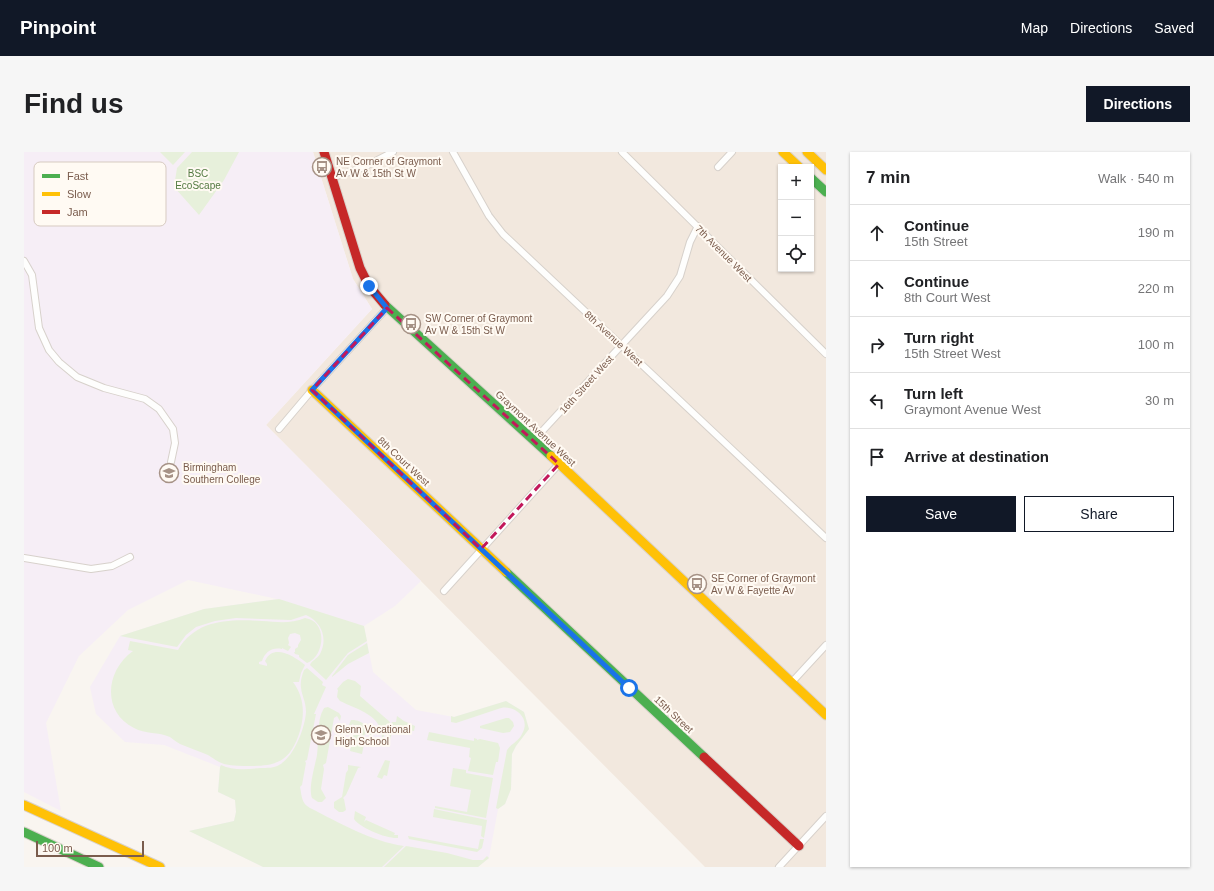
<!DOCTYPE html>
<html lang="en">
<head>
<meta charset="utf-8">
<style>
	body { margin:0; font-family:Helvetica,sans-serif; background:#f6f6f6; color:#202124 }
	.controls { position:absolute; right:12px; top:12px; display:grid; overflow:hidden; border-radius:0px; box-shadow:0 1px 3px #0004 }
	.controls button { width:36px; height:36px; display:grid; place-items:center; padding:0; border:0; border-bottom:1px solid #e0e0e0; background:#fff; color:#202124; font:20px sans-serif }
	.scale { position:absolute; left:12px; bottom:10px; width:108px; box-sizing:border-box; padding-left:4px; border:2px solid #7a5c4d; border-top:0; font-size:11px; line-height:14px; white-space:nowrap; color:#7a5c4d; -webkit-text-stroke:3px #fffaf3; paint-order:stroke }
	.stop { position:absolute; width:12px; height:12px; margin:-9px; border:3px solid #1a73e8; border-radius:50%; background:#fff }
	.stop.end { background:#1a73e8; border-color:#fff; box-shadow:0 1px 4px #0008 }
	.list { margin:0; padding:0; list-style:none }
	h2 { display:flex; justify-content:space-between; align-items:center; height:52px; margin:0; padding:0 16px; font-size:17px }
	h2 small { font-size:13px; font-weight:400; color:#757577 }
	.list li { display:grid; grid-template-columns:26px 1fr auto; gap:12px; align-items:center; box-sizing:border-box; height:56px; padding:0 16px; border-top:1px solid #e0e0e0 }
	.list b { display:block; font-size:15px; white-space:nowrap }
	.list p { margin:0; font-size:13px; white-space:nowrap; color:#757577 }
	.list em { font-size:13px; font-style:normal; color:#757577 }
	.actions { display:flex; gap:8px; padding:12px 16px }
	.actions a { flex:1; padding:9px 0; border:1px solid #111827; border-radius:0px; text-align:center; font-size:14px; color:#111827 }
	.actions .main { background:#111827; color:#fff }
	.icon { flex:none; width:22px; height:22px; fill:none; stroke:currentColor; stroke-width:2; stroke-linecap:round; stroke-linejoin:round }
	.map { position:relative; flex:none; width:802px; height:715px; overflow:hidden; border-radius:0px }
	header { display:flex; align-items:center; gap:24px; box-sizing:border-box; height:56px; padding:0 20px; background:#111827; color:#fff }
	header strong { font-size:19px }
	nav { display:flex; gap:22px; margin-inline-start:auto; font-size:14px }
	.intro { display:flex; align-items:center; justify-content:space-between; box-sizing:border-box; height:96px; padding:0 24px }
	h1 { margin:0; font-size:28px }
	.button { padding:10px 18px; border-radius:0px; background:#111827; color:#fff; font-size:14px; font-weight:700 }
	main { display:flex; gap:24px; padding:0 24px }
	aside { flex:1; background:#fff; border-radius:0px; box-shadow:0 1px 3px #0004 }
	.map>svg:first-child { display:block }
	.residential { fill:#f2e8de; fill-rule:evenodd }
	.education { fill:#f6eef6 }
	.green { fill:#e7f0db }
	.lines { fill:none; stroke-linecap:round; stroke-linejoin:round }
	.street-casing { stroke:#d7d1cb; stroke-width:8 }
	.fast-casing { stroke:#d9d2cb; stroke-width:11 }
	.slow-casing { stroke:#d9d2cb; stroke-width:11 }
	.jam-casing { stroke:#d9d2cb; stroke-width:11 }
	.street { stroke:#fefefd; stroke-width:6 }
	.fast { stroke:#4caf50; stroke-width:9 }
	.slow { stroke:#ffc107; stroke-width:9 }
	.jam { stroke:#c62828; stroke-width:9 }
	.route { stroke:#1a73e8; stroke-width:5 }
	.marked { fill:none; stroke:#c2185b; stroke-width:3; stroke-dasharray:8 5; stroke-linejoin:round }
	.labels { text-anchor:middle; stroke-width:4; stroke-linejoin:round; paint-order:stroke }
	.poi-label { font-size:10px; fill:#7a5c4d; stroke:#fffaf3; text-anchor:start }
	.park-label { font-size:10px; fill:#537a41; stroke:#fffaf3 }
	.street-label { font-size:10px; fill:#7a5c4d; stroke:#fffaf3 }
	.key { fill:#fffaf3; stroke:#d7cbc1; stroke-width:1 }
	.key-label { font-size:11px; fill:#7a5c4d }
</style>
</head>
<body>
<header>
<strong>Pinpoint</strong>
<nav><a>Map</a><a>Directions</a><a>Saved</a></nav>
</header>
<div class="intro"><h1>Find us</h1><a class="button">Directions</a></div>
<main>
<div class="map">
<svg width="802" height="715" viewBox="0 0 802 715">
	<rect width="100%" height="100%" fill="#f9f5f0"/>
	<path class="residential" d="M289,0h513v715h-121l-439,-442 106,-116 -19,-30zM757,15h30v102h-30z"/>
	<path class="education" d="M0,0h289l40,127 19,30 -106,116 155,156 -26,25 -31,20 9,46 43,38 38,7 52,-16 18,11 5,17 -13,17 -4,8 -1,35 -6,15 -7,5 -9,49 -11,9h-215l-74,-36 45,-10 2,-9 -1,-12 -17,-8 2,-25 -56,-22 -39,-3 -29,-28 -6,-27 30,-51 84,-27 73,-10 -89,-19 -60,30 -49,46 -33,67 15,88 -37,-19z"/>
	<path class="green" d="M136,0h25l-12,13z
		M168,0h47l-15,28 -25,35 -25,-28 3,-19z
		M255,447l85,27 3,15 -19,12 -22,27 -16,-15c1,-4 7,-6 10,-11 8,-15 2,-32 -14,-39l-15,5 -55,-2 -21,3 -19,6 -10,8 -9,12 -57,-11 84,-27z
		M281,466c23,3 20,38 2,45l-8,-6v-2l-4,-1 -1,-2h1v-3l3,-2v-2l3,-5 -1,-5 -5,-2 -5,1 -2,4 1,5 -1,2 3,2 -3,4 -6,-3v1c-10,-2 -17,3 -20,12l-3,1v2l8,2v-2l-2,-3c8,-18 29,-5 40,4l-4,8 -2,9h-6c11,15 12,31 7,49 -9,28 -20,35 -49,35 -9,0 -18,0 -27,-2 -6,-2 -11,-6 -16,-9 -9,-4 -19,-7 -28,-11 -4,-2 -7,-5 -10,-7 -11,-5 -25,-3 -36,-9 -32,-16 -29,-57 -1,-77l-5,-1 2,-9 48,9c18,-31 52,-31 84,-29 15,1 29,3 43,-3z
		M343,491l2,10 -21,11 -16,13v-1l16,-21z
		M283,516l16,14 -1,3 4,2 -12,27h2l-9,46 -2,1 1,2 -4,22 -2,2c2,9 1,16 10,21 30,15 60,33 94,38l-22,21h-119l-74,-36 45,-10 2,-9 -1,-12 -17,-8 2,-25 1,-2c12,6 27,4 40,3 6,0 13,0 18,-3 15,-8 26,-37 27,-53 0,-10 -4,-16 -5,-24 -1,-6 1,-13 3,-18z
		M324,527l7,2 6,5 -1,10 30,26 -8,18c1,-25 -24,-30 -42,-39l-3,-4 1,-7 -1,-1 6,-7z
		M482,549l18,11 5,17 -13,17 -4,8 -1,35 -6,15 -7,5 -2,-1 11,-58c4,-6 12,-9 15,-16 9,-15 -6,-29 -21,-26l-45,15 -5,-1v-6l3,1z
		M304,555l11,6 2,3 -1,5 -3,-5 -3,2 -8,45 -3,2 1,4 -3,20 5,9 -4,4h-4l-6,-4c-4,-10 3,-32 5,-43 2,-15 -1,-34 7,-47z
		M373,564l7,5 11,5 -1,5 -21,-3 -3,12h-1l-1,-3 -2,-1 6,-14h4z
		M482,566h3l4,4 1,4 -4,6 -7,1 -23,-5v-2z
		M327,568c10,-1 21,8 21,18l-4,-5 -4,2 1,4 -3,15 -12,-3 5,-24 -2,-3 -5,3z
		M405,580l45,9v-3l3,1v1l3,-1 18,4 2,5 -2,14h-2l-3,13 -25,-4 3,-13 -2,-1 1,-9 -43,-8z
		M361,608l5,1 -3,15 -3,-1 -2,4 -5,-2z
		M324,613l13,2 -3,1 -12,27 -3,3 1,1 2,11 -3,2h-4l-5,-4v-6l8,-5 4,-24 2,-3z
		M429,616l13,2v3l27,5 -7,40 -51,-10v-2l32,6 4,-22 -21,-4z
		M410,657l53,11 -3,18 -3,-2 1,-10 -49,-9z
		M331,659l11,6 -2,5 2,-2 29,13 -1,2h4v3c-11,1 -38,-10 -44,-19z
		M384,684l70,13 2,-10h4l-2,9 -5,4 -68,-13z
		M382,694l41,7 26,7h10l4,-4 2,2 -11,9h-94z"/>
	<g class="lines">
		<g class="street-casing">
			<path id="street" d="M429,0l36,64 14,18 323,304
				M598,0l204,202
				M694,15l14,-15
				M307,26l31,-10 31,-16
				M0,109l8,14 7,53 10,22 10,12 18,15 27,11 41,11 14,10 14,20 2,14 -4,19
				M255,277l33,-39 75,-82
				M510,288l133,-144 13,-20 10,-34 8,-16
				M0,406l67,11 21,-3 18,-9
				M420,439l115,-127
				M768,530l34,-37
				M755,715l47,-51"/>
		</g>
		<g class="fast-casing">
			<path id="fast" d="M787,26l15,14
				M361,153l166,151
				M482,420l198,185
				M0,680l75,35"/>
		</g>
		<g class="slow-casing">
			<path id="slow" d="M759,0l16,15
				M783,0l19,18
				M288,238l194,182
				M527,304l275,259
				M0,653l136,62"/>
		</g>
		<g class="jam-casing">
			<path id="jam" d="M300,0l36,116 9,18 16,19
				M680,605l95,89"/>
		</g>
		<use href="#street" class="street"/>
		<use href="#fast" class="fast"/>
		<use href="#slow" class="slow"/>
		<use href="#jam" class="jam"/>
	</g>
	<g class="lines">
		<path class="route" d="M345,134l18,22 -75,82 317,298"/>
	</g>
	<path class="marked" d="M363,156l172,156 -78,85 -169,-159z"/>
	<defs>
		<g id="bus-ring" transform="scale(1)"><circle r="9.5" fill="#fffaf3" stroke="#a69286" stroke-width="1.5"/><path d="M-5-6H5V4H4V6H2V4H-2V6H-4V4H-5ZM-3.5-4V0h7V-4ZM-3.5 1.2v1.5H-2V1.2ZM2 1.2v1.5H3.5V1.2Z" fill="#a69286"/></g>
		<g id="university-ring" transform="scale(1)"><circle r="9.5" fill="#fffaf3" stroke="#a69286" stroke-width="1.5"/><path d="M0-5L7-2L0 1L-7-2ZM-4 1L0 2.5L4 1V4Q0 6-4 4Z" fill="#a69286"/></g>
		<g id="school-ring" transform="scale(1)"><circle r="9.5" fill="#fffaf3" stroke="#a69286" stroke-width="1.5"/><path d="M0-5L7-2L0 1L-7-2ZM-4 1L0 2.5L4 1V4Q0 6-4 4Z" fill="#a69286"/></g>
	</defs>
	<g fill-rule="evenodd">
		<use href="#bus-ring" x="298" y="15"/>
		<use href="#bus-ring" x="387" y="172"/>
		<use href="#university-ring" x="145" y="321"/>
		<use href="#bus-ring" x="673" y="432"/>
		<use href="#school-ring" x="297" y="583"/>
	</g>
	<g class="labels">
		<g class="poi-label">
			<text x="312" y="13">NE Corner of Graymont<tspan x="312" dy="12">Av W &amp; 15th St W</tspan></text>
			<text x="401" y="170">SW Corner of Graymont<tspan x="401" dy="12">Av W &amp; 15th St W</tspan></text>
			<text x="159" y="319">Birmingham<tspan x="159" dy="12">Southern College</tspan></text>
			<text x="687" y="430">SE Corner of Graymont<tspan x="687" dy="12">Av W &amp; Fayette Av</tspan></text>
			<text x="311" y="581">Glenn Vocational<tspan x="311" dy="12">High School</tspan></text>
		</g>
		<g class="park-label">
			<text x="174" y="25">BSC<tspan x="174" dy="12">EcoScape</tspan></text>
		</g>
		<g class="street-label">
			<text transform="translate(700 101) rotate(45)" y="4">7th Avenue West</text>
			<text transform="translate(590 186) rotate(43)" y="4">8th Avenue West</text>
			<text transform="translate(562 232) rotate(-48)" y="4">16th Street West</text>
			<text transform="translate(512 276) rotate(43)" y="4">Graymont Avenue West</text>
			<text transform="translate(380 309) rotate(43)" y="4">8th Court West</text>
			<text transform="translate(650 562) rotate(43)" y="4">15th Street</text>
		</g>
	</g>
	<rect x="10" y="10" width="132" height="64" rx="6" class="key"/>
	<rect x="18" y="22" width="18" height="4" fill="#4caf50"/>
	<rect x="18" y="40" width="18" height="4" fill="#ffc107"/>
	<rect x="18" y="58" width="18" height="4" fill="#c62828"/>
	<g class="key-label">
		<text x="43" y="28">Fast</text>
		<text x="43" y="46">Slow</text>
		<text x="43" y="64">Jam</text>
	</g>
</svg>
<div class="controls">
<button>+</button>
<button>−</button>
<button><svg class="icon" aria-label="locate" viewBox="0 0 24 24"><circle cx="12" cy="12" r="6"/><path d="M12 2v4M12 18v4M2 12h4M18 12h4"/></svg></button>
</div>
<div class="scale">100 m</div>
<div class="stop" style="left:605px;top:536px"></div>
<div class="stop end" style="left:345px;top:134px"></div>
</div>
<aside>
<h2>7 min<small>Walk · 540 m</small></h2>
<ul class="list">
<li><svg class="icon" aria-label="ahead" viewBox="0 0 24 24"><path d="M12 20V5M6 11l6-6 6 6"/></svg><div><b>Continue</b><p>15th Street</p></div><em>190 m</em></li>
<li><svg class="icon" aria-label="ahead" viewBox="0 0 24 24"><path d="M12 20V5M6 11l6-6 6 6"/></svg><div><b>Continue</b><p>8th Court West</p></div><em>220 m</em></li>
<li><svg class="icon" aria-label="right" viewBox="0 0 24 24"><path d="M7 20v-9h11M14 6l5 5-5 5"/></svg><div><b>Turn right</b><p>15th Street West</p></div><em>100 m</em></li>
<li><svg class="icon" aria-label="left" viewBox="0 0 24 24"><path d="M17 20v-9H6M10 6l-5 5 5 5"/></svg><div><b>Turn left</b><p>Graymont Avenue West</p></div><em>30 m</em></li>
<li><svg class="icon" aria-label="arrive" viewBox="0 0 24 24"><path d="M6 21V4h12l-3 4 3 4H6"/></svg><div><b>Arrive at destination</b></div></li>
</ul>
<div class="actions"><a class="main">Save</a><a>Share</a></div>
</aside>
</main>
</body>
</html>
